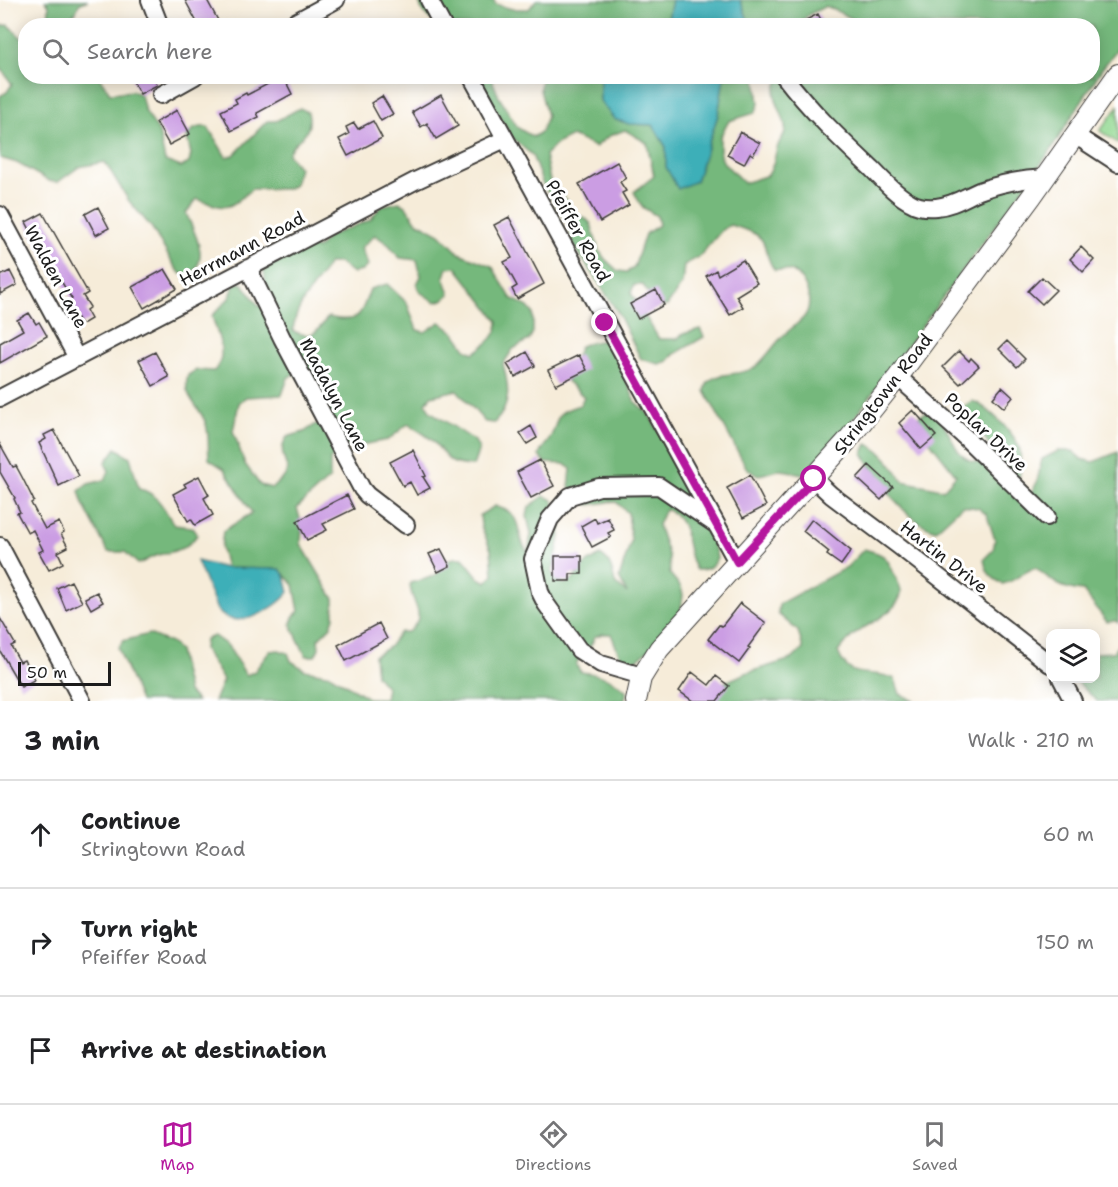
<!DOCTYPE html>
<html lang="en">
<head>
<meta charset="utf-8">
<style>
	body { margin:0; font-family:"Shantell Sans",sans-serif; background:#f6f6f6; color:#202124 }
	.controls { position:absolute; right:18px; bottom:18px; display:grid; overflow:hidden; border-radius:12px; box-shadow:0 3px 15px #0003 }
	.controls button { width:54px; height:54px; display:grid; place-items:center; padding:0; border:0; border-bottom:2px solid #e0e0e0; background:#fff; color:#202124; font:30px sans-serif }
	.scale { position:absolute; left:18px; bottom:15px; width:93px; box-sizing:border-box; padding-left:6px; border:3px solid #1c1c1c; border-top:0; font-size:16px; line-height:21px; white-space:nowrap; color:#1c1c1c; -webkit-text-stroke:4px #fff; paint-order:stroke }
	.stop { position:absolute; width:18px; height:18px; margin:-14px; border:4px solid #b5179e; border-radius:50%; background:#fff }
	.stop.end { background:#b5179e; border-color:#fff; box-shadow:0 2px 6px #0008 }
	.list { margin:0; padding:0; list-style:none }
	h2 { display:flex; justify-content:space-between; align-items:center; height:78px; margin:0; padding:0 24px; font-size:26px }
	h2 small { font-size:20px; font-weight:400; color:#757577 }
	.list li { display:grid; grid-template-columns:39px 1fr auto; gap:18px; align-items:center; box-sizing:border-box; height:108px; padding:0 24px; border-top:2px solid #e0e0e0 }
	.list b { display:block; font-size:22px; white-space:nowrap }
	.list p { margin:0; font-size:20px; white-space:nowrap; color:#757577 }
	.list em { font-size:20px; font-style:normal; color:#757577 }
	.icon { flex:none; width:33px; height:33px; fill:none; stroke:currentColor; stroke-width:2; stroke-linecap:round; stroke-linejoin:round }
	.map { position:relative; flex:none; width:1118px; height:701px; overflow:hidden }
	.search { position:absolute; background:#fff; box-shadow:0 3px 15px #0003; left:18px; right:18px; top:18px; height:66px; display:flex; align-items:center; gap:15px; box-sizing:border-box; padding:0 21px; border-radius:24px; color:#757577; font-size:22px }
	.sheet { height:402px; background:#fff }
	nav { display:flex; justify-content:space-around; align-items:center; box-sizing:border-box; height:84px; border-top:2px solid #e0e0e0; background:#fff; font-size:16px; color:#757577 }
	nav a { display:grid; justify-items:center; gap:3px }
	nav .on { color:#b5179e }
	.map>svg:first-child { display:block }
	.green { fill:#92d891; stroke:#577a56; stroke-width:1.5 }
	.forest { fill:#75b87b; stroke:#486a4c; stroke-width:1.5; fill-rule:evenodd }
	.water { fill:#3eafb8; stroke:#2d666a; stroke-width:1.5 }
	.building { fill:#cb9de3 }
	.lines { fill:none; stroke-linecap:round; stroke-linejoin:round }
	.minor-casing { stroke:#3d3b38; stroke-width:20 }
	.major-casing { stroke:#3d3b38; stroke-width:22 }
	.minor { stroke:#fff; stroke-width:16 }
	.major { stroke:#fff; stroke-width:20 }
	.route { stroke:#b5179e; stroke-width:8 }
	.labels { text-anchor:middle; stroke-width:6; stroke-linejoin:round; paint-order:stroke }
	.street-label { font-size:18px; fill:#1c1c1c; stroke:#fff }
</style>
</head>
<body>
<div class="map">
<svg width="1118" height="701" viewBox="0 0 1118 701">
	<rect width="100%" height="100%" fill="#fff"/>
	<filter id="ink" filterUnits="userSpaceOnUse"><feTurbulence type="fractalNoise" baseFrequency=".0167" numOctaves="2"/><feDisplacementMap in="SourceGraphic" scale="12" xChannelSelector="R" yChannelSelector="G"/><feConvolveMatrix kernelMatrix="1 2 1 2 8 2 1 2 1" color-interpolation-filters="sRGB"/></filter>
	<filter id="wash" filterUnits="userSpaceOnUse"><feTurbulence type="fractalNoise" baseFrequency=".008" numOctaves="4" result="noise"/><feDisplacementMap in="SourceGraphic" scale="24" xChannelSelector="R" yChannelSelector="G"/><feGaussianBlur stdDeviation="1.35" result="paint"/><feColorMatrix in="noise" values="0 0 0 0 0 0 0 0 0 0 0 0 0 0 0 0 0 1.4 0 .05"/><feComposite in="paint" operator="in"/></filter>
	<g filter="url(#wash)">
		<rect width="100%" height="100%" fill="#f6ecd9"/>
		<path class="green" d="M1118,106v37l-18,-12z"/>
		<path class="forest" d="M45,0h43l-9,4 -3,8 -13,11 1,2 -19,1 3,-3 1,-18z
			M418,0h76l1,4 17,5h17l7,-9h136l-4,20 -10,6h-129l-13,-4 -10,4 -69,-1 -14,-13z
			M740,0h378v48l-17,22 -50,80 -220,300 -27,24c-8,-1 -18,-4 -25,-4 -17,2 -18,11 -33,-3l-41,-76c3,-23 33,-12 50,-24 9,-7 17,-19 25,-28 7,-8 17,-14 24,-22 10,-13 3,-37 -11,-45 -4,-2 -13,-2 -18,-2 -9,-9 -7,-22 -14,-31 -6,-8 -22,-11 -31,-14l-8,5 -23,27 -15,8 -2,19 -15,22 -10,1 -14,-22h-9l-3,8 28,46h18l6,-5 17,-5 4,8 -31,18 -5,6 -9,3 -18,-5 -24,-48 -43,-65 -8,-25 -23,-36 -11,-30 -20,-17 -35,-61h14l8,20 19,31 15,9 8,-5 6,-16 -7,-26 1,-13h59v24l29,23 24,1 13,22v20l30,14 22,-66 6,-38h32l3,27 -4,9 -26,8 -9,16v18l4,8 20,20 24,-8c7,-10 6,-21 11,-32 3,-7 8,-9 6,-17 -3,-20 -19,-30 -3,-49l310,-1v-50l-236,-1 -5,-7 -25,-12 -16,8 -14,11h-46zM625,130l22,13 7,33 -20,16 8,15 15,9 2,9 -14,9 -11,34 -7,4 -9,-1 -13,-12 -6,-8 -8,-27 -7,-7 -9,-1 -8,-15 -17,-20 -5,-26 11,-11 16,-8 23,11 14,-11z
			M8,25l17,16 1,35 73,1 11,16 23,-2 8,4 4,16 14,21 6,29 16,6 8,-4 2,-9 -4,-17c6,-9 10,-11 21,-10l18,30 8,-2 33,-34h9l24,-13 8,4c6,26 -13,24 -20,42l11,14 -5,17 -7,4h-35c-26,22 -23,21 -55,10l-11,14c8,19 25,46 4,62l-9,-1 -6,-7 -23,-39 -23,-27 -24,-39 -26,5 -21,15 -9,-1 -32,-18 -17,-5v-62l7,-4 5,-8 -12,-17v-41z
			M399,202l7,4 10,15 24,13 19,19 33,13 19,32 17,9 5,6v19l-4,8 -16,9 -10,15c6,22 9,42 -9,59l-9,-1 -28,-32 -26,6 -5,7 4,8 45,30 4,8 -6,17c-29,-2 -23,-7 -41,-26 -7,-6 -16,-11 -24,-16l-20,16 -44,8 -14,11v19l-33,30 5,18 -1,18 33,55v18l-3,9 -13,13 1,9 -4,8h-9l-15,-31 2,-8 6,-6 -5,-26 -14,-15 -54,-2 -5,-20 2,-17 29,-18 -28,-44 -15,-10c-1,-11 0,-25 -3,-35 -6,-19 -25,-27 -18,-49l8,-5 18,1c15,-15 3,-37 -2,-55l18,-19 5,-15 8,2 16,22 8,-3 -3,-34 46,-24 7,4 12,-13 41,-16 11,-14zM375,235l14,10 11,13 17,2 4,16 -4,8 3,8 15,10 8,-2 7,-6 -6,-17 3,-9 9,-1 42,54c0,16 -12,23 -24,32l-8,-4 -11,-16 -15,-11 -15,10 -8,-2 -10,-27 -20,-19 -17,5c-10,28 -11,35 -42,28 -11,15 -15,23 -35,14 2,-27 23,-45 36,-68h10l14,10 9,-2 6,-6 -7,-17zM295,373l30,45 -21,14 -17,5c-8,12 -4,20 1,33l-4,7 -12,11 -12,-3 -15,-21 -12,-33 6,-28 7,-6 36,-2 6,-17z
			M605,340l18,29 12,33 13,11 48,80 5,25 14,31 2,9c-5,10 -10,12 -21,12 -13,-20 -4,-51 -31,-61l-7,16 11,32 1,17 11,13 2,8 -3,21 -15,20 -27,23 -8,2 -9,-2 -10,-25h-9l-8,3c-2,13 -14,16 -18,28l5,7c15,1 37,8 46,20l-3,9h-410l9,-21 -19,-31 1,-10 9,-3 14,10 18,29 8,-3 16,-21 9,-1 9,3 3,8 14,9 26,5 37,23h17l2,-10 -11,-13 -2,-19 15,-9 11,-15h8c22,-18 2,-27 2,-49 8,-2 18,-4 25,-8 13,-8 8,-19 28,-17l16,20 8,4 6,-7 -2,-25 -10,-24 -1,-11 15,-9c4,2 10,3 14,6 13,9 8,30 19,40l3,-18 -4,-18 2,-9 15,-11 8,3c16,31 6,44 0,74l5,8 8,3 8,-4 11,-15 16,-10c12,7 12,16 15,28l12,10 -8,-15 12,-37 -3,-28 -13,-12 -26,4 -20,-18 2,-18 -7,-5 -18,-1 -7,-7c3,-10 6,-9 10,-16 13,-23 1,-26 31,-35l4,-8 -18,-17 14,-34 8,-3z
			M972,401c14,4 46,35 48,50 2,14 -2,30 -2,43l11,3 8,-15 5,-23 16,-8h15l8,8 12,3 25,-10v171l-2,-2 -9,1 -24,-31c-23,-2 -30,-9 -47,-23 -14,3 -19,13 -33,16 -12,-6 -17,-11 -19,-25l9,-9 2,-10 -8,-25 -9,-7 -16,-2 -26,24c-32,-9 -58,-50 -73,-77l4,-9c17,7 26,22 36,37 14,4 26,4 40,9l13,-15 -35,-45 -2,-14 10,-5c3,2 8,5 11,8 15,19 15,45 44,43l7,-15 -28,-40z
			M116,448l14,9 9,32c18,3 26,21 35,36l18,2 5,8c-11,16 -24,16 -42,21 -6,2 -11,6 -17,8l-13,-12h-17l-25,-48 -4,-13 9,-7 17,-4 4,-9 -4,-8z
			M864,549c20,5 23,7 30,25 2,5 7,12 7,18 0,16 -28,30 -39,37 -10,6 -17,14 -24,23 12,32 33,15 57,27l5,15 15,7h-202l-2,-5 3,-9 32,-14 46,-14 11,-10 -5,-18 -20,-17 1,-10 68,-37z
			M149,634l24,10 6,7 9,41 9,9h-57l-22,-53 5,-7z
			M1118,645v56h-21l-23,-22 22,-1v-25l17,-1z"/>
		<path class="water" d="M672,0h68l10,25h-92l10,-5z
			M600,77h124l-6,38 -22,66 -18,8 -12,-22v-20l-13,-22 -24,-1 -15,-5 -14,-18z
			M197,561l29,7 54,1 5,7 4,16c-14,18 -54,41 -72,18z"/>
		<g id="blocks">
			<path class="building" d="M185,0h22l14,26h-22z
				M818,14l6,12h-30z
				M130,76h23l4,9 -17,9z
				M283,76l9,18 -35,19 2,4 -28,14 -10,-20 16,-8 -2,-4 11,-6 1,2z
				M441,95l17,31 -22,13 -9,-16 -6,4 -9,-15z
				M382,96l11,18 -12,7 -10,-18z
				M177,110l13,24 -21,11 -13,-23z
				M373,121l9,17 -34,18 -9,-17 10,-5 -3,-7 8,-4 4,6z
				M740,132l20,11 -7,12 -3,-2 -6,11 -17,-9z
				M617,162l9,16 -6,4 6,9 -4,2 7,12 -29,17 -21,-38z
				M98,207l11,21 -13,7 -11,-21z
				M43,213l45,80 -5,3 7,11 -4,3 5,9 -10,6 -6,-10 -3,2 -8,-13 8,-5 -11,-18 -3,1 -32,-60z
				M509,217l35,67 -27,15 -5,-10 5,-3 -13,-24 8,-4 -18,-33z
				M1081,247l13,13 -11,12 -13,-13z
				M743,260l14,23 -21,13 7,11 -13,8 -24,-39 10,-6 2,5z
				M165,269l12,20 -33,19 -12,-21z
				M10,271l7,14 -17,9v-18z
				M1042,277l14,13 -14,14 -14,-13z
				M656,290l8,15 -26,14 -8,-15z
				M29,313l7,11 3,-2 8,14 -47,27v-20l23,-13 -6,-10z
				M1007,341l18,18 -8,8 -18,-18z
				M959,351l10,10 2,-3 8,8 -19,18 -17,-17z
				M155,352l14,25 -16,9 -14,-26z
				M527,352l8,14 -20,11 -8,-13z
				M579,355l8,15 -31,15 -8,-15z
				M1002,387l11,10 -9,11 -11,-10z
				M913,410l23,26 -15,13 -22,-26z
				M531,426l6,12 -10,6 -7,-11z
				M54,430l25,46 -20,10 -20,-43 7,-4 -2,-4z
				M0,444l13,23 3,-1 6,11 12,24 -3,2 14,26 14,-7 5,10 -3,2 7,13 -10,5 5,11 -14,7 -10,-18 4,-2 -10,-20 -5,3 -11,-20 3,-1 -6,-13 1,-1 -15,-26z
				M413,450l13,26 -3,1 7,11 -13,7 -7,-13 -7,4 -13,-24z
				M540,460l14,26 -23,12 -14,-26z
				M869,465l24,22 -12,13 -24,-22z
				M750,475l16,31 -23,12 -16,-30z
				M199,476l10,19 -5,3 9,17 -18,10 -4,-6 -3,2 -15,-27 13,-7 -2,-3z
				M347,495l7,14 -31,15 4,6 -20,10 -10,-19z
				M595,518l2,5 11,-5 6,12 -6,3 3,4 -19,10 -11,-21z
				M812,519l39,32 -10,14 -14,-10 2,-3 -26,-21z
				M441,549l9,17 -12,6 -9,-18z
				M555,556h27v18h-12v7h-15z
				M71,581l11,21 -16,8 -9,-22z
				M97,592l6,10 -12,7 -6,-11z
				M740,603l26,20 -18,24 2,1 -11,15 -31,-24 11,-14 3,1z
				M0,618l15,26 -4,2 9,16 4,-2 10,20 -13,7 -21,-36z
				M379,623l8,16 -41,22 -8,-16z
				M692,672l17,13 7,-9 13,10 -12,15h-24l-14,-10z"/>
		</g>
	</g>
	<g filter="url(#ink)">
		<use href="#blocks" fill-opacity="0" stroke="#3d3b38" stroke-width="1.5"/>
		<g class="lines">
			<g class="minor-casing">
				<path id="minor" d="M150,0l10,26
					M429,0l14,26
					M288,26l48,-26
					M471,76l266,486
					M784,76c26,34 57,64 88,93 11,11 24,26 38,33 8,5 17,6 26,5 16,-1 29,-10 43,-16 22,-8 43,-12 66,-13
					M161,95l34,-19
					M1075,135l43,28
					M0,215l77,143
					M248,268l34,70 80,151 5,6 39,30
					M898,377l68,61 81,79
					M0,398l415,-217 90,-42
					M814,479l17,16 68,51 151,118
					M0,546l82,155
					M641,678l-6,-4 -34,-10 -22,-14 -33,-46 -6,-12 -7,-33 17,-40 20,-23 29,-9 60,-1 56,38
					M1061,678l12,23"/>
			</g>
			<g class="major-casing">
				<path id="major" d="M636,701l5,-23 18,-29 188,-208 51,-64 134,-181 86,-122"/>
			</g>
			<use href="#minor" class="minor"/>
			<use href="#major" class="major"/>
		</g>
	</g>
	<g class="lines" filter="url(#ink)">
		<path class="route" d="M605,323l132,239 77,-83"/>
	</g>
	<g class="labels">
		<g class="street-label">
			<text transform="translate(578 231) rotate(61)" y="6">Pfeiffer Road</text>
			<text transform="translate(242 249) rotate(-28)" y="6">Herrmann Road</text>
			<text transform="translate(56 277) rotate(62)" y="6">Walden Lane</text>
			<text transform="translate(883 394) rotate(-52)" y="6">Stringtown Road</text>
			<text transform="translate(334 395) rotate(62)" y="6">Madalyn Lane</text>
			<text transform="translate(986 432) rotate(43)" y="6">Poplar Drive</text>
			<text transform="translate(944 557) rotate(38)" y="6">Hartin Drive</text>
		</g>
	</g>
</svg>
<div class="controls">
<button><svg class="icon" aria-label="layers" viewBox="0 0 24 24"><path d="M12 4l9 5-9 5-9-5zM3 14l9 5 9-5"/></svg></button>
</div>
<div class="scale">50 m</div>
<div class="stop" style="left:814px;top:479px"></div>
<div class="stop end" style="left:605px;top:323px"></div>
<div class="search"><svg class="icon" aria-label="search" viewBox="0 0 24 24"><circle cx="10" cy="10" r="6"/><path d="M15 15l6 6"/></svg>Search here</div>
</div>
<section class="sheet">
<h2>3 min<small>Walk · 210 m</small></h2>
<ul class="list">
<li><svg class="icon" aria-label="ahead" viewBox="0 0 24 24"><path d="M12 20V5M6 11l6-6 6 6"/></svg><div><b>Continue</b><p>Stringtown Road</p></div><em>60 m</em></li>
<li><svg class="icon" aria-label="right" viewBox="0 0 24 24"><path d="M7 20v-9h11M14 6l5 5-5 5"/></svg><div><b>Turn right</b><p>Pfeiffer Road</p></div><em>150 m</em></li>
<li><svg class="icon" aria-label="arrive" viewBox="0 0 24 24"><path d="M6 21V4h12l-3 4 3 4H6"/></svg><div><b>Arrive at destination</b></div></li>
</ul>
</section>
<nav>
<a class="on"><svg class="icon" aria-label="map" viewBox="0 0 24 24"><path d="M3 6l6-2 6 2 6-2v14l-6 2-6-2-6 2zM9 4v14M15 6v14"/></svg>Map</a>
<a><svg class="icon" aria-label="directions" viewBox="0 0 24 24"><path d="M12 3l9 9-9 9-9-9zM9 14v-3h6M13 9l2 2-2 2"/></svg>Directions</a>
<a><svg class="icon" aria-label="saved" viewBox="0 0 24 24"><path d="M7 4h10v16l-5-4-5 4z"/></svg>Saved</a>
</nav>
</body>
</html>
